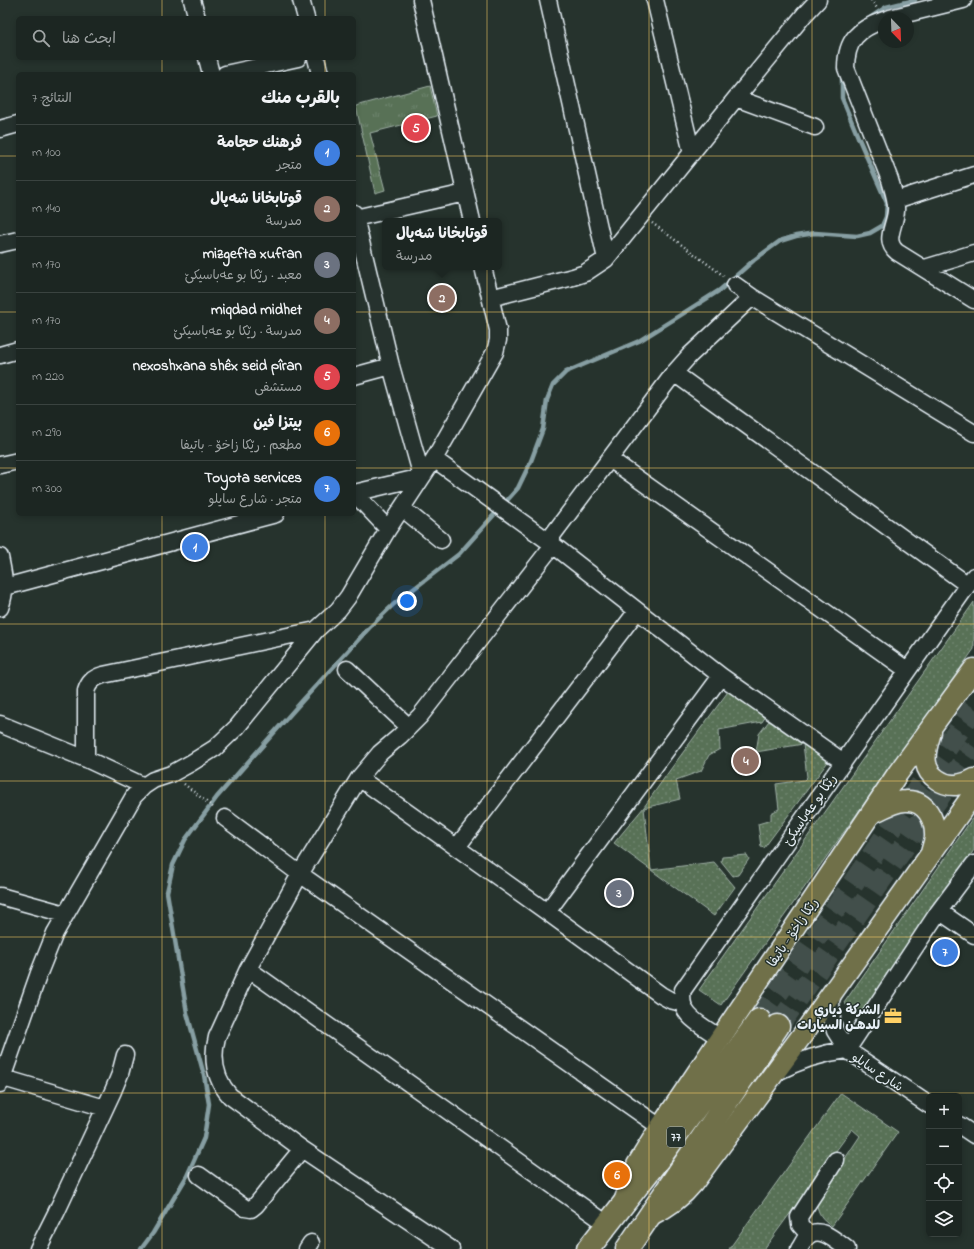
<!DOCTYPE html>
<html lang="ar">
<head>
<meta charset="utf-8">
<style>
	body { margin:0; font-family:"Indie Flower","Playpen Sans Arabic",sans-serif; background:#252e2a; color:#f1f3f6; direction:rtl }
	.controls { position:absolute; right:12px; bottom:12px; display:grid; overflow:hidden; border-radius:6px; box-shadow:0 2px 6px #0003 }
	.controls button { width:36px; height:36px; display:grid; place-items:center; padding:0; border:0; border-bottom:1px solid #3a4340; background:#1c2622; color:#f1f3f6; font:20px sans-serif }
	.compass { position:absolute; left:878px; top:12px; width:36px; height:36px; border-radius:50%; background:#1c2622; box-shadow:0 2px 6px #0003; rotate:157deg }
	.you { position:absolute; left:407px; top:601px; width:14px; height:14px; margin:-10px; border:3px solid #fff; border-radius:50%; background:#1a73e8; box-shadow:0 0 0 6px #1a73e833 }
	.badge { display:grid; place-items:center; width:26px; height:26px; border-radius:50%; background:#ffd166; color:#fff; font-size:13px; font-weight:700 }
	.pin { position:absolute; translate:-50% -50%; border:2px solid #fff; box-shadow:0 1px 4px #0006 }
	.popup { position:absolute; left:382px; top:218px; width:120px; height:52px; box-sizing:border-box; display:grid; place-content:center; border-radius:6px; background:#1c2622; filter:drop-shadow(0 1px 3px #0005); font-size:13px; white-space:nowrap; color:#a0a5a5 }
	.popup b { font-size:15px; color:#f1f3f6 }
	.popup::after { content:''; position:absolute; left:50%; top:100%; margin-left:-8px; border:8px solid transparent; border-top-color:#1c2622 }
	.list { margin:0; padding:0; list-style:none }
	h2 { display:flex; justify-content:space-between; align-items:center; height:52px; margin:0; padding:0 16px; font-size:17px }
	h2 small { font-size:13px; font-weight:400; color:#a0a5a5 }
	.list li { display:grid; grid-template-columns:26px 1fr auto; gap:12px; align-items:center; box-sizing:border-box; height:56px; padding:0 16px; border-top:1px solid #3a4340 }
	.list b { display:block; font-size:15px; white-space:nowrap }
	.list p { margin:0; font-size:13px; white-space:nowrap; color:#a0a5a5 }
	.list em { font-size:13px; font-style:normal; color:#a0a5a5 }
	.icon { flex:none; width:22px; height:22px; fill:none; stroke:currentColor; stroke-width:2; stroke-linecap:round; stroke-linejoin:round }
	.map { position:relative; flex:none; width:974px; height:1249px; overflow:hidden; direction:ltr }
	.search { position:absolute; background:#1c2622; box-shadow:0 2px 6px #0003; left:16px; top:16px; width:340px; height:44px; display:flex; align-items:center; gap:10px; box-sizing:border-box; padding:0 14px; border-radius:6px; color:#a0a5a5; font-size:15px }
	.panel { position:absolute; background:#1c2622; box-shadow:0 2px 6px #0003; left:16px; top:72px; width:340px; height:444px; border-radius:6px; direction:rtl }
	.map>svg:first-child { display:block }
	.grass { fill:url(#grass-tufts); stroke:#a0b1a7 }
	.garden { fill:url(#garden-dots); stroke:#a0b1a7 }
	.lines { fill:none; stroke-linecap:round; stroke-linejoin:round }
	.stream { stroke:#879fa3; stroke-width:4.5 }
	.highway-tunnel { stroke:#43504b; stroke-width:22; stroke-dasharray:22 11; stroke-linecap:butt }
	.minor-casing { stroke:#e8f1f8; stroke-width:19 }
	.major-casing { stroke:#e8f1f8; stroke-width:23 }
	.highway-casing { stroke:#e8f1f8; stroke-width:25 }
	.path { stroke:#e8f1f8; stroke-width:2.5; stroke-dasharray:1 3; stroke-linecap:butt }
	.minor { stroke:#26332d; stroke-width:16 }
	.major { stroke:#70704a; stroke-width:20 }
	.highway { stroke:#70704a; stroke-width:22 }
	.grid { fill:none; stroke:#ffd166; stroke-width:1; stroke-opacity:0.55 }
	.labels { text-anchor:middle; stroke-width:3; stroke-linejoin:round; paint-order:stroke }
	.shield { fill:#26332d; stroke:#aeb8bb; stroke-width:1 }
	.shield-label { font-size:12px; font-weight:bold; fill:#e8f1f8 }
	.street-label { font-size:13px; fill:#e8f1f8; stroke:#26332d }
	.poi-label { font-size:13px; font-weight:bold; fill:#e8f1f8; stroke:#26332d; text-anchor:end }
</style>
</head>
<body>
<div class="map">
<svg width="974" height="1249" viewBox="0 0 974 1249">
	<defs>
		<pattern id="grass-tufts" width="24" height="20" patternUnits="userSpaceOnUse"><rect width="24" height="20" fill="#587156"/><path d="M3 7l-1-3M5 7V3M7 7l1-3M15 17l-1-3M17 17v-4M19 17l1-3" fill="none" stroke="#70866f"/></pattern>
		<pattern id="garden-dots" width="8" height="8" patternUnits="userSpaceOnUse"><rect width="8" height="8" fill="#587156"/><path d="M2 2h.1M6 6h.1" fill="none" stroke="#70866f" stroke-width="1.8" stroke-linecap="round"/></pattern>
	</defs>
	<rect width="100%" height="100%" fill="#26332d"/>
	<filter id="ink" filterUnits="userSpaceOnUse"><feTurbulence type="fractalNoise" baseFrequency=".025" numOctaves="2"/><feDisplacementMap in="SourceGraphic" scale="8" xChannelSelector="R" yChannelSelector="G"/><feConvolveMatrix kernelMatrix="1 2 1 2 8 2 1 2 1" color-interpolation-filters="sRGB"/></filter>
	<g filter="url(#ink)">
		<path class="grass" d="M430,86l7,30 -67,17 15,57 -10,3 -19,-87z"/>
		<path class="garden" d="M974,602v47l-253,356 -22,-15z
			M730,689l36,27 -4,6 -43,8 1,19 -11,6 -8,16 -25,9 4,19 -36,9 7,62 63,-8 21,25 -21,29 -100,-73 30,-36 26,-37z
			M772,717l58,42 -66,89 -3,-1 -3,-23 13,-4v-7l8,-4 -3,-25 28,-4 3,-3 -4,-33 -47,8 3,-18z
			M974,816v34l-113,165 -17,-12z
			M747,855l2,4 -11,16 -5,1 -12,-15 1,-4z
			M841,1093l57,39 -66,94c-11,-8 -13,-11 -16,-24l44,-66 -8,-7 -88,120h-35z"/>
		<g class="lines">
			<path class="stream" d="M868,19l18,-12 29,-7
				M141,1249l12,-16 34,-57 17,-38 5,-34 -5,-29 -17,-62 -20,-121 6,-27 12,-25 32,-43 86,-97 66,-72 25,-24 65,-50 59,-66 13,-27 12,-32 4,-29 6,-15 13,-13 73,-31 40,-25 41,-26 34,-30 26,-19 16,-5 19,-3 42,3 13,-3 12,-7 4,-9 1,-14 -29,-66 -16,-39v-26"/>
			<path class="highway-tunnel" d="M759,1020l215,-312
				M778,1026l196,-279"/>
			<g class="minor-casing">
				<path id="minor" d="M192,0l5,18
					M301,0l5,18
					M421,0l51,221
					M548,0l58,259
					M655,0l37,153
					M890,18l73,-18
					M884,20c-26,9 -38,20 -38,48l44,112c3,11 7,20 6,31 -1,15 -13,30 1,41l77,48
					M207,58l4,16
					M316,58l4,16
					M225,74l73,-16
					M736,98l79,29
					M0,129l18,-5
					M896,200l78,-25
					M354,213l37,153 31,111
					M355,218l110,-25
					M0,244l18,-4
					M925,268l49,-15
					M735,285l17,12 222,136
					M490,298l83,-21 12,-4 21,-14 130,-161 68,-83 14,-15
					M0,355l18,-5
					M674,373l294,212
					M354,376l37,-10
					M434,459l114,82 173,135 121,85
					M610,459l297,211
					M0,465l18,-4
					M354,493l68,-16
					M354,493l34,36
					M402,508l39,32
					M548,541l126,-168 16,-18 62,-58
					M0,557c4,20 7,32 0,51
					M5,587l271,-73
					M347,669l62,58
					M0,724l86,35 58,27
					M86,759v-68c3,-9 7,-13 17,-16l213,-45 22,-20 10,-13 40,-68 46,-70 61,-107 3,-12v-10l-15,-63
					M359,778l188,134 114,83 9,5 12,3
					M225,818l75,56 360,253
					M457,847l180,-236
					M0,896l65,18
					M939,911l35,24
					M547,912l174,-236
					M248,969l359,255
					M834,991l-3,10 1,20 3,10 12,19 82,55
					M720,1038c-18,-13 -43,-22 -37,-48l291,-414
					M847,1050l92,-139 35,-47
					M775,1073c23,-12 46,-20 72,-23
					M0,1077l105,31
					M0,1084l39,-111 16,-40 79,-137 10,-10 9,-6 18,-6 20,-11 24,-15 22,-21 79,-97
					M959,1125l15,10
					M199,1175l46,33 6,1 5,-4 46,-56
					M809,1235l-9,-10 -1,-8 37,-57
					M38,1249l18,-36 57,-122 7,-17 5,-19
					M307,1249l4,-6
					M451,1249l-149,-100 -72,-53c-15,-17 -19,-36 -13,-59l31,-68 52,-95 59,-96 21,-25 20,-17 20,-20 133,-171
					M799,1249c3,-4 5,-10 9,-13 12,-11 29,6 39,13"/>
			</g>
			<g class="major-casing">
				<path id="major" d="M931,732c-3,10 -7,21 -5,31 2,13 17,23 30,22 6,-1 13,-3 18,-6
					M871,814c10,-5 23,-13 35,-13 20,-1 30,19 29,37 -1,5 -3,10 -4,15
					M625,1199l12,-34 19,-31 242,-361 76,-104
					M651,1215c17,-8 30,-17 42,-32l110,-149 171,-241"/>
			</g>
			<g class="highway-casing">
				<path id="highway" d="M588,1249l73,-93 98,-136
					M627,1249l151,-223"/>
			</g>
			<path class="path" d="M871,0l6,8
				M652,223l72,53
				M184,784l30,24"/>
			<use href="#minor" class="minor"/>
			<use href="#major" class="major"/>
			<use href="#highway" class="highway"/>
		</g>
	</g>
	<path class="grid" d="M162,0v18M325,0v18M487,0v1249M649,0v1249M812,0v1249M162,58v16M325,58v16M0,156h18M354,156h620M0,312h18M354,312h620M0,468h18M354,468h620M162,514v735M325,514v735M0,624h974M0,781h974M0,937h974M0,1093h974"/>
	<defs>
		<g id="office-bare" transform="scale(1.38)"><path d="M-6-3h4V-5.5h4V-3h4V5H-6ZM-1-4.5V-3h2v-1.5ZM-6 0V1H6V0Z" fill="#ffd166" stroke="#26332d" stroke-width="2.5" paint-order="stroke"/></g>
	</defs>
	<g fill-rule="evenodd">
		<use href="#office-bare" x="893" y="1016"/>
	</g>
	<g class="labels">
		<rect class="shield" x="667" y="1127" width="18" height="20" rx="3"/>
		<g class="shield-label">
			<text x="676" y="1141">77</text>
		</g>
		<g class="street-label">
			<text transform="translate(809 809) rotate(-55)" y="5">رێكا بو عه‌باسيكێ</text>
			<text transform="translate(792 932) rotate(-56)" y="5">رێکا زاخۆ - باتیفا</text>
			<text transform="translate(878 1071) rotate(34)" y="5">شارع سايلو</text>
		</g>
		<g class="poi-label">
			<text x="880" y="1014">الشركة دياري<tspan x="880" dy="15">للدهـن السيارات</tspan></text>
		</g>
	</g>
</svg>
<div class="controls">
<button>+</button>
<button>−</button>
<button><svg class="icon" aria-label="locate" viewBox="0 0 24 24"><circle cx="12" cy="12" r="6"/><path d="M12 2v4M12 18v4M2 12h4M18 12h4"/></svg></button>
<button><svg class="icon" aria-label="layers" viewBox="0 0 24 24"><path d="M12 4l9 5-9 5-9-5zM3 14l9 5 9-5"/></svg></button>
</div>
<svg class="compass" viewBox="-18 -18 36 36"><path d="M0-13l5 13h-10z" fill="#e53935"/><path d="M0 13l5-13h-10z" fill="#a0a5a5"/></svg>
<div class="you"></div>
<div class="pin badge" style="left:195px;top:547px;background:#3f7fe0">1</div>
<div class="pin badge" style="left:442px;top:298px;background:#8d6e63">2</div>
<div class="popup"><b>قوتابخانا شەپال</b>مدرسة</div>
<div class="pin badge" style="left:619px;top:893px;background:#6b7280">3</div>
<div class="pin badge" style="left:746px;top:761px;background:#8d6e63">4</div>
<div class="pin badge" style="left:416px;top:128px;background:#e0444e">5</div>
<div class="pin badge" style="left:617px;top:1175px;background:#e8710a">6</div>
<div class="pin badge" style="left:945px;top:952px;background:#3f7fe0">7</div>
<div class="search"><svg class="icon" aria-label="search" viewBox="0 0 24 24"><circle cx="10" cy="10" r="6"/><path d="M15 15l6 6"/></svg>ابحث هنا</div>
<section class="panel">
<h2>بالقرب منك<small>النتائج: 7</small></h2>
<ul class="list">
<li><span class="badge" style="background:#3f7fe0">1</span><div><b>فرهنك حجامة</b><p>متجر</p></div><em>100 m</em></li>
<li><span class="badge" style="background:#8d6e63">2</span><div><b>قوتابخانا شەپال</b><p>مدرسة</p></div><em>140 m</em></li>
<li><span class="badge" style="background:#6b7280">3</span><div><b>mizgefta xufran</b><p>معبد · رێكا بو عه‌باسيكێ</p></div><em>170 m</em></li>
<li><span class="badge" style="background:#8d6e63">4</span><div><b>miqdad midhet</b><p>مدرسة · رێكا بو عه‌باسيكێ</p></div><em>170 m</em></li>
<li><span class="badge" style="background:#e0444e">5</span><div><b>nexoshxana shêx seid pîran</b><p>مستشفى</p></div><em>220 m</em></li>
<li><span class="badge" style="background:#e8710a">6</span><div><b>بيتزا فين</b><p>مطعم · رێکا زاخۆ - باتیفا</p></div><em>290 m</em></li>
<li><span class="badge" style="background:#3f7fe0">7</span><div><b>Toyota services</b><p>متجر · شارع سايلو</p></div><em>300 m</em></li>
</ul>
</section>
</div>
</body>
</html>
